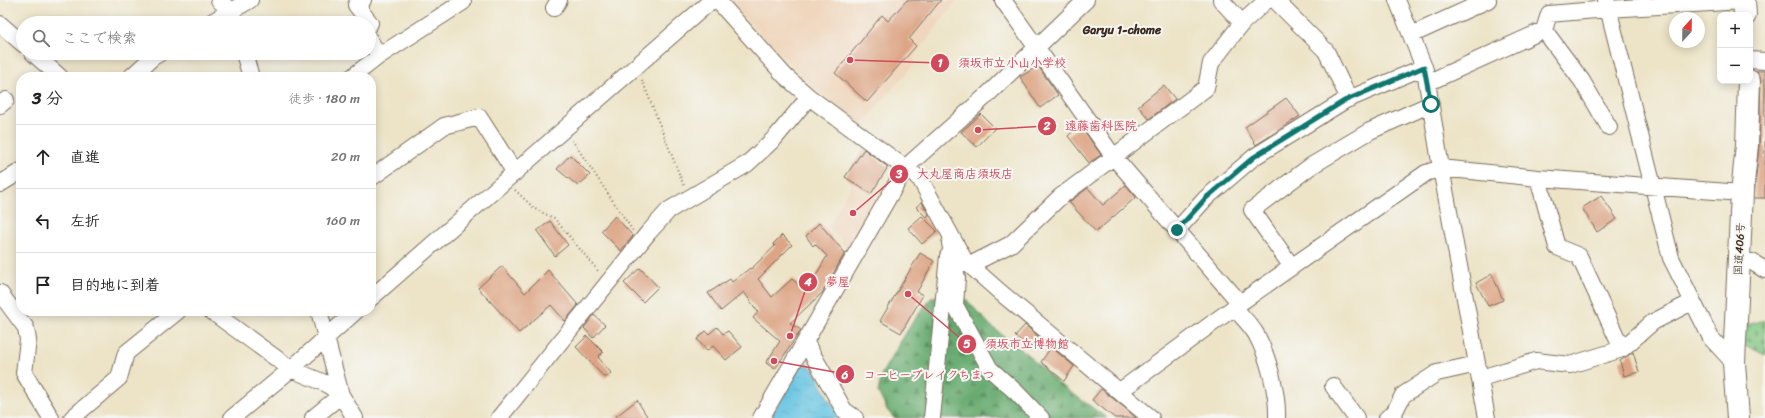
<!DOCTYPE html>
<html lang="ja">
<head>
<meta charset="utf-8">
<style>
	body { margin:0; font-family:Sriracha,"Klee One",sans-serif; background:#f2f2f2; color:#222 }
	.controls { position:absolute; right:12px; top:12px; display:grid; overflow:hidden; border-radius:8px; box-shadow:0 2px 10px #0003 }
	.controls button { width:36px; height:36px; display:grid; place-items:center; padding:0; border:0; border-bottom:1px solid #e0e0e0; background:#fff; color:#222; font:20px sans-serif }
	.compass { position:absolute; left:1669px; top:12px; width:36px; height:36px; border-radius:50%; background:#fff; box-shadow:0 2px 10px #0003; rotate:22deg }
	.stop { position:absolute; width:12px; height:12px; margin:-9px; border:3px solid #0f766e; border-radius:50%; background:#fff }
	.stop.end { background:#0f766e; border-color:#fff; box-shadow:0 1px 4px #0008 }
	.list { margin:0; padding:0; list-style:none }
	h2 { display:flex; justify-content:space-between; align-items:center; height:52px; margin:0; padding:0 16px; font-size:17px }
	h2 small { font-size:13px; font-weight:400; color:#767676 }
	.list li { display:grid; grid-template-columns:26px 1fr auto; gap:12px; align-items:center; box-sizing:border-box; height:64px; padding:0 16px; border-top:1px solid #e0e0e0 }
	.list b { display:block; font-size:15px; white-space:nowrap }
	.list em { font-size:13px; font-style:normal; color:#767676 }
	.icon { flex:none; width:22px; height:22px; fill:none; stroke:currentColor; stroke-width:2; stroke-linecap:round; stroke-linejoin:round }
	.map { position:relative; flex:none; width:1765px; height:418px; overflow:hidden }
	.search { position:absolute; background:#fff; box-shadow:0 2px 10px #0003; left:16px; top:16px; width:360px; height:44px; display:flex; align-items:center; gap:10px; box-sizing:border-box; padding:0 14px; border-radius:22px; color:#767676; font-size:15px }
	.panel { position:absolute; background:#fff; box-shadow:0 2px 10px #0003; left:16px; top:72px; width:360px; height:244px; border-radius:16px }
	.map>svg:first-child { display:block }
	.built { fill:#efd6bc }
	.forest { fill:url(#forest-firs); stroke:#526a46 }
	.cemetery { fill:url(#cemetery-stones); stroke:#5e7850 }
	.water { fill:url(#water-ripples); stroke:#507680 }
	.building { fill:#dda585 }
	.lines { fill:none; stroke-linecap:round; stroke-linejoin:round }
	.minor-casing { stroke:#796b5a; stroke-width:18 }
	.highway-casing { stroke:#796b5a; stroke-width:24 }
	.path { stroke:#796b5a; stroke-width:2; stroke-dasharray:1 3; stroke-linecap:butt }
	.minor { stroke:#fff; stroke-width:16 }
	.highway { stroke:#fff; stroke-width:22 }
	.route { stroke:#0f766e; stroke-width:5 }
	.labels { text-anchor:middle; stroke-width:4; stroke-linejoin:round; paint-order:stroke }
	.street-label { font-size:11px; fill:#3b2a1e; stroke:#f6f6f2 }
	.neighbourhood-label { font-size:12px; font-weight:bold; fill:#3b2a1e; stroke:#f6f6f2 }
	.leader { fill:none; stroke:#d1495b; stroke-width:1.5 }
	.callout-dot { fill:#d1495b; stroke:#f6f6f2; stroke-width:1.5 }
	.mark-label { font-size:12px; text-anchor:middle; font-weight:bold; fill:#fff }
	.callout-label { font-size:12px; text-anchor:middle; font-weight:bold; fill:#d1495b; stroke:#f6f6f2; stroke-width:4; stroke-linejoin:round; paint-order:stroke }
</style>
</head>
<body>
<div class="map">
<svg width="1765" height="418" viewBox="0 0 1765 418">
	<defs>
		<pattern id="forest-firs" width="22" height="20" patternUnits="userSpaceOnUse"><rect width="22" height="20" fill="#68ab6f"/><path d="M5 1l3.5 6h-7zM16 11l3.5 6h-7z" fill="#578b5b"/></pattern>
		<pattern id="cemetery-stones" width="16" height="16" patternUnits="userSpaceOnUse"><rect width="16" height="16" fill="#81c681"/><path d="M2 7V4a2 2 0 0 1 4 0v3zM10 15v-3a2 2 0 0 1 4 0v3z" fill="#6ba169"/></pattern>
		<pattern id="water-ripples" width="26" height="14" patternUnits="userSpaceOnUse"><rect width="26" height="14" fill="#64c3e2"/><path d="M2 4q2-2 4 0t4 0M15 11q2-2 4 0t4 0" fill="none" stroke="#549fb7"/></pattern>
	</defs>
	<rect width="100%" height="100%" fill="#f6f6f2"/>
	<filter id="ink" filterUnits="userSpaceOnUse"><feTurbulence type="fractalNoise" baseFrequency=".025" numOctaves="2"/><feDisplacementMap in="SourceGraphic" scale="8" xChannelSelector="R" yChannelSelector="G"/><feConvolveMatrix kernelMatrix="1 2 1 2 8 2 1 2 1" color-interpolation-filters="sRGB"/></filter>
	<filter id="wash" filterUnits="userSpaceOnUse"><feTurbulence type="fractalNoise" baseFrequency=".012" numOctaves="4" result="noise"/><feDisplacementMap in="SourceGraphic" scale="16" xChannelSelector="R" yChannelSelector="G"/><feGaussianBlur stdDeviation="0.9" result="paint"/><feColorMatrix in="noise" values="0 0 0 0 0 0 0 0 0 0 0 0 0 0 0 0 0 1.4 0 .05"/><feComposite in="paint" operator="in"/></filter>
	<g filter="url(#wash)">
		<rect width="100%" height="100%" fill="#ede4c8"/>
		<path class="built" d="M727,0h230l-44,58 2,5 -54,62 -47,-37z
			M852,184l27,16 -29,51 -22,-24z"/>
		<path class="forest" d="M949,292l14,4 28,30 36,28 28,27 52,37h-213l-7,-8 -9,-18 4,-19 31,-52 18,-23z"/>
		<path class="cemetery" d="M1765,320v35l-14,-7 -8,-2v-20z"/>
		<path class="water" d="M805,363c11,5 19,29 25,39 4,6 11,11 16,16h-76l29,-50z"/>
		<g id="blocks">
			<path class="building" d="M907,0h34l-32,39 7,7 -49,56 -32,-29 47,-58 6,6z
				M1038,66l20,29 -18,13 -20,-31z
				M1757,71h8v127h-11l5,-53 2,-64z
				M1164,85l11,14 -26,20 -11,-13z
				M1286,98l14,18 -44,29 -11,-18z
				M981,114l14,14 -18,19 -16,-15z
				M1080,125l21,30 -12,8 -21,-27z
				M864,149l24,18 -17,27 -26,-17z
				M570,155l20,20 -12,11 -21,-17z
				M1126,185l10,12 -40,35 -27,-30 19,-14 15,17z
				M1601,196l16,23 -20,13 -15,-24z
				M922,202l7,13 -3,2 -10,-10z
				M615,216l18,20 -12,15 -20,-20z
				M922,216l15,15 -15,13 -14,-16z
				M550,221l18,24 -13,11 -18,-25z
				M819,223l26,30 -23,40 -32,30 11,7 -26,39 -9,-6 14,-22 -27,-23 5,-6 -14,-20 -23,19 -13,-18 22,-14 2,3 18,-14 1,1 24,-23 -2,-2 9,-9 10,10 -34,34 14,18 20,-18 8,7 4,-4 5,5 18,-31 -12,-12 -2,2 -7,-10z
				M920,253l14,8 -17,31 6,3 -22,38 -21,-12z
				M502,266l23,27 23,-23 30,35 -13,16 -14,-16 -32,28 -41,-45z
				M640,268l18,19 -15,15 -19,-19z
				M1492,274l11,26 -15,6 -12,-23z
				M594,315l11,10 -12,13 -9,-10z
				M1025,325l13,11 -9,12 -14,-12z
				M717,327l6,7 5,-3 14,16 -16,13 -13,-14 -6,5 -10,-12 9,-8 3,3z
				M587,336l16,16 -5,5 13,16 -6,5 -29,-31z
				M1051,347l23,19 -10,15 -23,-19z
				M1633,352l6,20 -15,4 -4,-15z
				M1101,389l24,19 11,10h-21l-23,-18z
				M637,400l11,18h-34z"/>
		</g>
	</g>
	<g filter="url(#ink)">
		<use href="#blocks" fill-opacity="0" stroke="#796b5a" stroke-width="1"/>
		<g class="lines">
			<g class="minor-casing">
				<path id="minor" d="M219,0l11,11 5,12
					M363,0l-7,5 14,18 -1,2
					M717,0l68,76 24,21 111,82 45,82 35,31 151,126
					M1003,0l110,156 127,147
					M1221,0l21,23 25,-23
					M1275,0l51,51 23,48
					M1397,0l28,70 16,98 46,250
					M1606,0l65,258 40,80 23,25
					M554,8l5,-8
					M210,23l40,-23
					M0,24l23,20
					M1544,30l38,51 27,46
					M1411,35l77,-35
					M369,39l10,17 84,-54 -2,-2
					M33,53l27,24
					M244,53l7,24
					M1750,60l15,1
					M131,77l22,-20 7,-4
					M352,77l27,-21
					M1427,83l117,-53 5,-16 59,-5 136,-8
					M0,105l6,-5
					M371,178l73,-52 35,-9 36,56
					M1538,178l19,69 22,9 43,93
					M0,184l21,-13
					M1177,230l29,-32 48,-41 90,-56 80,-34
					M950,243l7,35 -2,27 35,64 26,23 25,26
					M1739,261l13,1 13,8
					M970,265l41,-21 49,-47 146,-109 5,-25 31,-40
					M1292,267l-40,-57 59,-44 59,-35 61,-27
					M0,293l26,35 2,12 -4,33 27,45
					M371,298l341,-298
					M1234,307c7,9 16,17 22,27 12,22 22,59 21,84
					M211,311l80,58 36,15 14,11
					M319,311l22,84 14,23
					M806,343l38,67 11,8
					M1481,378l55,-17 34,4 52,-16 31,-27 39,-20
					M1333,386l23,32
					M1120,391l120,-88 186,-130 15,-5 97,10 204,15
					M72,418l47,-40 7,-25 52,-42
					M232,418l59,-49 65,-58
					M313,418l28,-23
					M499,418l149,-185 21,-23 78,-46 28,-26 34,-41
					M761,418l145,-251 80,-71 100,-96
					M932,418l16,-162
					M1387,418l7,-5 9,-18 34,-22 40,-9"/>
			</g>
			<g class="highway-casing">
				<path id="highway" d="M1744,0l1,15
					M1738,418l-4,-55 8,-170 5,-48 2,-64"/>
			</g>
			<path class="path" d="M642,80l42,106
				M572,140l61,91
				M515,190l20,19 19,9 45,54"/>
			<use href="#minor" class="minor"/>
			<use href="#highway" class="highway"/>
		</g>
	</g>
	<g class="lines" filter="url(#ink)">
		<path class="route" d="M1177,230l29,-32 48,-41 90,-56 80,-34 7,37"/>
	</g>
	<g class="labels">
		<g class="street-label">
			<text transform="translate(1739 249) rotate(-87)" y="4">国道406号</text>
		</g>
		<g class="neighbourhood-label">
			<text x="1122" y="34">Garyu 1-chome</text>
		</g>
	</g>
	<path class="leader" d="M850 60L940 63M978 130L1047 126M853 213L899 174M790 336L808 282M908 294L967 344M774 361L845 374"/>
	<g class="callout-dot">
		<circle cx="850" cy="60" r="4"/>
		<circle cx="978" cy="130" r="4"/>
		<circle cx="853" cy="213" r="4"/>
		<circle cx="790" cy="336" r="4"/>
		<circle cx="908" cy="294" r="4"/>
		<circle cx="774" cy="361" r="4"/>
		<circle cx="940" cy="63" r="10"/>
		<circle cx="1047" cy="126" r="10"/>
		<circle cx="899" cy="174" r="10"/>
		<circle cx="808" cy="282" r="10"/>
		<circle cx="967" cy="344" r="10"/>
		<circle cx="845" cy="374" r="10"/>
	</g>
	<g class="mark-label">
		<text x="940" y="67">1</text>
		<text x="1047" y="130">2</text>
		<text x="899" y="178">3</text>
		<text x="808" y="286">4</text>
		<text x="967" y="348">5</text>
		<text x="845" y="379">6</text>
	</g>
	<g class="callout-label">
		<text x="1012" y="67">須坂市立小山小学校</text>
		<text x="1101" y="130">遠藤歯科医院</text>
		<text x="965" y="178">大丸屋商店須坂店</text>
		<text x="838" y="286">夢屋</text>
		<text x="1027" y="348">須坂市立博物館</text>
		<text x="929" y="379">コーヒーブレイクちまつ</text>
	</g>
</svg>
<div class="controls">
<button>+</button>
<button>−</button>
</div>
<svg class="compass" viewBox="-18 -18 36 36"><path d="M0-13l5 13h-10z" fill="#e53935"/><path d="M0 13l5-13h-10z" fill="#767676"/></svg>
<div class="stop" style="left:1431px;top:104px"></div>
<div class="stop end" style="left:1177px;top:230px"></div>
<div class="search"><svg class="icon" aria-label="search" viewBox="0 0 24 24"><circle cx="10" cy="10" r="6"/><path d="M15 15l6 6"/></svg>ここで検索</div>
<section class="panel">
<h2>3 分<small>徒歩 · 180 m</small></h2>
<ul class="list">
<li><svg class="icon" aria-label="ahead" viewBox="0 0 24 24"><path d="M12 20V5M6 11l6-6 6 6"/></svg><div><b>直進</b></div><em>20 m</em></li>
<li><svg class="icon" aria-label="left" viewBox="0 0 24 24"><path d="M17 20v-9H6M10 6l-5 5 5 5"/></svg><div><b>左折</b></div><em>160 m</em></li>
<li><svg class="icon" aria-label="arrive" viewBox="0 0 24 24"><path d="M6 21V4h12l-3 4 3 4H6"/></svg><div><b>目的地に到着</b></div></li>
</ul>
</section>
</div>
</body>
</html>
